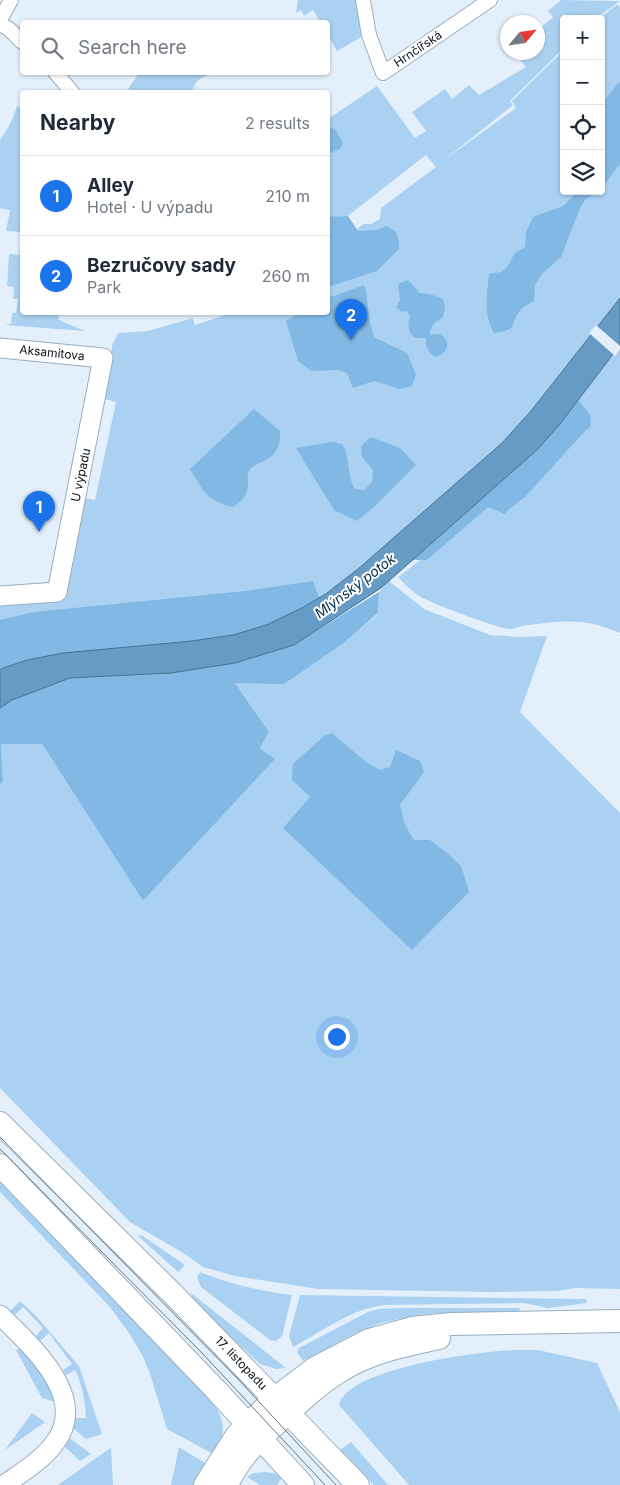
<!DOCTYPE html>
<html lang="en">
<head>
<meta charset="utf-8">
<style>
	body { margin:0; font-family:Inter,sans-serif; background:#f6f6f7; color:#1f2937 }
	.controls { position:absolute; right:15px; top:15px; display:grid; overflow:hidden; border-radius:5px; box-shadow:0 1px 4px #0004 }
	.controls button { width:45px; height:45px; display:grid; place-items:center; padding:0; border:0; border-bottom:1px solid #e0e1e3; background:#fff; color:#1f2937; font:25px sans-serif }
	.compass { position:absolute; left:500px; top:15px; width:45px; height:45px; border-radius:50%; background:#fff; box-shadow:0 1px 4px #0004; rotate:61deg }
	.you { position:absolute; left:336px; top:1036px; width:18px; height:18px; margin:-12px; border:4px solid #fff; border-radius:50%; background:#1a73e8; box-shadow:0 0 0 8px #1a73e833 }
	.badge { display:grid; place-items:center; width:32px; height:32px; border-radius:50%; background:#1a73e8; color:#fff; font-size:16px; font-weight:700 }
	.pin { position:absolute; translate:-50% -41px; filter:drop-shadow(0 1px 2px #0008) }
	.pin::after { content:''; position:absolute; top:26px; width:18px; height:15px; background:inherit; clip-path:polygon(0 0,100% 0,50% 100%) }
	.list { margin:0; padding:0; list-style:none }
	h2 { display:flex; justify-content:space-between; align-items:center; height:65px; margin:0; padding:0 20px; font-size:21px }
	h2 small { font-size:16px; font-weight:400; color:#747a83 }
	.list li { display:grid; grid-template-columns:32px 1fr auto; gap:15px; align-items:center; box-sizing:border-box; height:80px; padding:0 20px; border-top:1px solid #e0e1e3 }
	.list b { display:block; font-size:19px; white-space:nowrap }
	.list p { margin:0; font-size:16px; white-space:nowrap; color:#747a83 }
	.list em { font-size:16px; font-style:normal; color:#747a83 }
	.icon { flex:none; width:28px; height:28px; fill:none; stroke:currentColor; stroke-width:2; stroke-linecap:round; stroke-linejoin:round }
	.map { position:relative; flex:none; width:620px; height:1485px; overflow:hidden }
	.search { position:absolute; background:#fff; box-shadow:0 1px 4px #0004; left:20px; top:20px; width:310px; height:55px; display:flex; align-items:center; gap:12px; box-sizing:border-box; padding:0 18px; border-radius:5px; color:#747a83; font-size:19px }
	.panel { position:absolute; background:#fff; box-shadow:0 1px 4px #0004; left:20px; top:90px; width:310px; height:225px; border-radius:5px }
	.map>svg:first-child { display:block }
	.green { fill:#aad1f1 }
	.forest { fill:#82b9e4 }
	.water { fill:#659bc5; stroke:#4a7292 }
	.pier { fill:#e3f0fc }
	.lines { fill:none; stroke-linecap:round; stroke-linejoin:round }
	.pedestrian-casing { stroke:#98aebf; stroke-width:16 }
	.minor-casing { stroke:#98aebf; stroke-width:21 }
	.tertiary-casing { stroke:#98aebf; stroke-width:24 }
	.pedestrian { stroke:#fff; stroke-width:14 }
	.minor { stroke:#fff; stroke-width:19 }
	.tertiary { stroke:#fff; stroke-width:22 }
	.tram { stroke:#6b767f; stroke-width:1 }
	.labels { text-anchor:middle; stroke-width:4; stroke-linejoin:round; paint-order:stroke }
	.street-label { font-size:12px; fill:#0b131a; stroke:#fff }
	.water-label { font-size:14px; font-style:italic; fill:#002d49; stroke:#fff }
</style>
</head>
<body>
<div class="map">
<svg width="620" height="1485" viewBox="0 0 620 1485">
	<rect width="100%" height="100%" fill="#e3f0fc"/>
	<path class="green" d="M298,0h58l7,36 -26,15 -9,-16v-13h-8l-7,-12 -9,6 -3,-6 -5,3z
		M561,0l59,1 -25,18h-31v29l-54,53 3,4 -69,55 72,-52 -4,-7 52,-51v141h37v-172h-3l20,-15 2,4v290l-89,113 -29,32 -144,126 -31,24 -25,15 -302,61v-68l67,-4v-7l-1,-3 17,-89 12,2 21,-98 -11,-3 7,-53 6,-13 30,-2 45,-13 2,7 36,-12 97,-1v-63l36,-25h7l9,-5 1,-11 55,-41 -10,-12 -86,67 -12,8v-111l49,-33 38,52 11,-7 -14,-19 33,-23 7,10 17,-14 10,10 47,-28 -11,-14h17l2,1 10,-7 -6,-9v-8l15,-13 -5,-6z
		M139,73l71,-1v1l-13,8 -6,11h-57l-6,-3z
		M17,106l5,3v123l-16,-1 4,-21 -10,-2v-68c8,-11 13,-21 17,-34z
		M9,254l13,1v57l38,1 -2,4 1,3 26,11 -81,-6 7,-1 1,-11h4l2,-14h-5l1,-12 -7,-1z
		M620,345v288c-37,-16 -59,-12 -98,-7 -3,1 -7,2 -11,3 -12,0 -78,-25 -90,-32 -9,-5 -16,-13 -23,-20l21,-16 141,-137z
		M389,581l35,28 66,26 30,2 27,-1 -27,76 100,101v476l-45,-1 -18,3 -66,1 -173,-3 -83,-13 -32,-9 -18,-13 -55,-32 -130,-134v-302l3,-5 -2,-37h41l101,157 132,-142 -15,-11 9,-16 -34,-49h49l60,-40 34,-29 1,-22z
		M0,1176l214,228c13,21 10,30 1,51l-48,-26 -17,-55 -8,-19 -13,-22 -20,-27 -109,-114z
		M137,1235l6,1 42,29 -7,7z
		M200,1272c30,12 60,19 92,23l-10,41 -6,5 -6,-1 -69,-53 -4,-9z
		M191,1293l95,75 -10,1 -16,-5 -65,-60z
		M300,1295l286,4 1,4 -39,5 -24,-5 -138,2c-34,3 -63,26 -93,42l-4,-11z
		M20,1301l17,16 42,49 23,68 -16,5 -14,-12 1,-9h13c-1,-18 -3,-31 -11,-48l-9,5 -3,-5 9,-6 -23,-31 -9,8 -4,-5 7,-8 -20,-21 -8,8 -5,-4z
		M405,1308h114l1,3 -97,3 -43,9 -27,11 -50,27 -6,-9 2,-4 69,-36 10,-3z
		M22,1348l26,34 7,20 -13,-4 -26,-48z
		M515,1350h23l59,13 23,49v73h-211l-70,-80c8,-37 142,-54 176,-55z
		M32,1413l13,9 -40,28z
		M68,1437l23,17 -11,7 -16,-15z
		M351,1442l37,43h-14l-34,-35z
		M179,1447l31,19 -11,19h-28z
		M111,1448l2,37h-55l48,-34z
		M267,1472l10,2 5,3 -5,8h-17l-13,-8 6,-4z"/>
	<path class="forest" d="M619,82h1v82l-19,25v-84z
		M328,127l7,2 8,14 -3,6 -12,5z
		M579,191h20l-13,8 -5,7 -20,51 -19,17 -7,11 -1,16c-5,3 -11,5 -14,10 -12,14 0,19 -26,22 -11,-18 -7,-39 -5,-59l12,-2 6,-5 8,-14 10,-6 1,-15 7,-15 30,-11z
		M348,216l10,15 18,-1 11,-4 9,6 3,10v7l-22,22 -49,16v-70z
		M408,280l12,13 10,1 13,5 2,9 -2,9c-8,5 -13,8 -13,18l10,-1c13,8 7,21 -6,23 -6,-7 -9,-10 -8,-19 -3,0 -5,0 -8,0 -10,-1 -11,-14 -8,-21l-3,-6 -5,1 -6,-5 4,-7 -2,-16z
		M364,285l2,5 3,29 5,18 33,16 9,22 -4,11 -12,3 -26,-8 -21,7 -6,-15 -8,-3 -28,1 -13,-10 -12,-40 14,-8 28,-1v-14z
		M578,400l12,14 1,12 -6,5 -60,66 -16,12 -4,5 -17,-7 -61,53h-15l126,-111z
		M254,409l26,22c3,34 -29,28 -32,43 -1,3 0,5 0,8 0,13 -5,18 -15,25 -27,-6 -30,-17 -43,-38z
		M371,437l29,11 16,17 -41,41 -18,15 -23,-11 -38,-62 36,-6 10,2c9,13 4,31 13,45l9,1 8,-8 1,-12 -11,-13 -1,-10 3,-4z
		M313,581l6,17 -24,46 84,-52 -1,21 -34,30 -60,41 -49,-1 34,49 -9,16 15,11 -132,142 -101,-157h-41l2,37 -3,5v-166l34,-8 211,-21z
		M332,733l35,30 13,7 10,-3 6,-17 24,11 4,11 -24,33 5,20 9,15h16l16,12 15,14 8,26 -57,58 -129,-122 27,-31 -18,-17 1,-16 31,-28z"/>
	<path class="water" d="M620,298v47l-60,79 -22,25 -157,139 -87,57 -59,18 -64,10 -101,5 -58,22 -12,8v-38l3,-2 24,-8 36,-7 129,-12 41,-6 33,-10 36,-17 25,-15 31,-24 144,-126 29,-32z"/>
	<path class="pier" d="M596,325l24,21v3l-5,7 -26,-23z"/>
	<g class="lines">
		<g class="pedestrian-casing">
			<path id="pedestrian" d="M363,0l6,35 14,38 107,-73
				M0,20l11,-20
				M0,24l9,5 13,13
				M55,72l17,20"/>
		</g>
		<g class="minor-casing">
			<path id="minor" d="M0,348l103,10 -46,234 -57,4
				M0,1315c30,30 91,82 54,129 -13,17 -33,29 -50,41"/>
		</g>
		<g class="tertiary-casing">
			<path id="tertiary" d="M0,1123l173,171 185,191
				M0,1165l217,226 86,94
				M205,1485l32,-50 38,-37 40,-30 54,-28 43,-12 39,-4 169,-3
				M227,1485c11,-25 30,-44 50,-62 21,-19 41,-39 65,-53 29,-18 65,-25 97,-32"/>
		</g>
		<use href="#pedestrian" class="pedestrian"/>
		<use href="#minor" class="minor"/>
		<use href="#tertiary" class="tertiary"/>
		<path class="tram" d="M0,1137l237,241 99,107
			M0,1149l202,204 123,132"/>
	</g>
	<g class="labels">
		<g class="street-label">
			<text transform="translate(418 49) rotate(-34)" y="4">Hrnčířská</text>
			<text transform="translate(52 353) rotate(6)" y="4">Aksamitova</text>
			<text transform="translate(81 475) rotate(-78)" y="4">U výpadu</text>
			<text transform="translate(241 1363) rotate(46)" y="4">17. listopadu</text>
		</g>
		<g class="water-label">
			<text transform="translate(355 586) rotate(-37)" y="5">Mlýnský potok</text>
		</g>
	</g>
</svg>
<div class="controls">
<button>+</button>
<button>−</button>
<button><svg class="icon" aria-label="locate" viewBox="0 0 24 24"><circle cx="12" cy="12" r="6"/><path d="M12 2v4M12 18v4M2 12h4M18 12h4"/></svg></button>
<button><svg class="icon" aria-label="layers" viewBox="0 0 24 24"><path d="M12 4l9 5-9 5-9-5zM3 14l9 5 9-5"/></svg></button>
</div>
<svg class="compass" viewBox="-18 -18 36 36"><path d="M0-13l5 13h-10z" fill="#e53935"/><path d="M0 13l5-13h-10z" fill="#747a83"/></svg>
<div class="you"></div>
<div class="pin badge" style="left:39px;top:532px">1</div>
<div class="pin badge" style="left:351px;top:340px">2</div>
<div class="search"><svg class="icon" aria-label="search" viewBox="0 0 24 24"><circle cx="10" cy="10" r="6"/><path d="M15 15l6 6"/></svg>Search here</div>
<section class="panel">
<h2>Nearby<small>2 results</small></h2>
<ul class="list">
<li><span class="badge">1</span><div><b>Alley</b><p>Hotel · U výpadu</p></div><em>210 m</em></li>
<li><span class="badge">2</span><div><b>Bezručovy sady</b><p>Park</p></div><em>260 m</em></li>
</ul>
</section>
</div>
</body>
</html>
